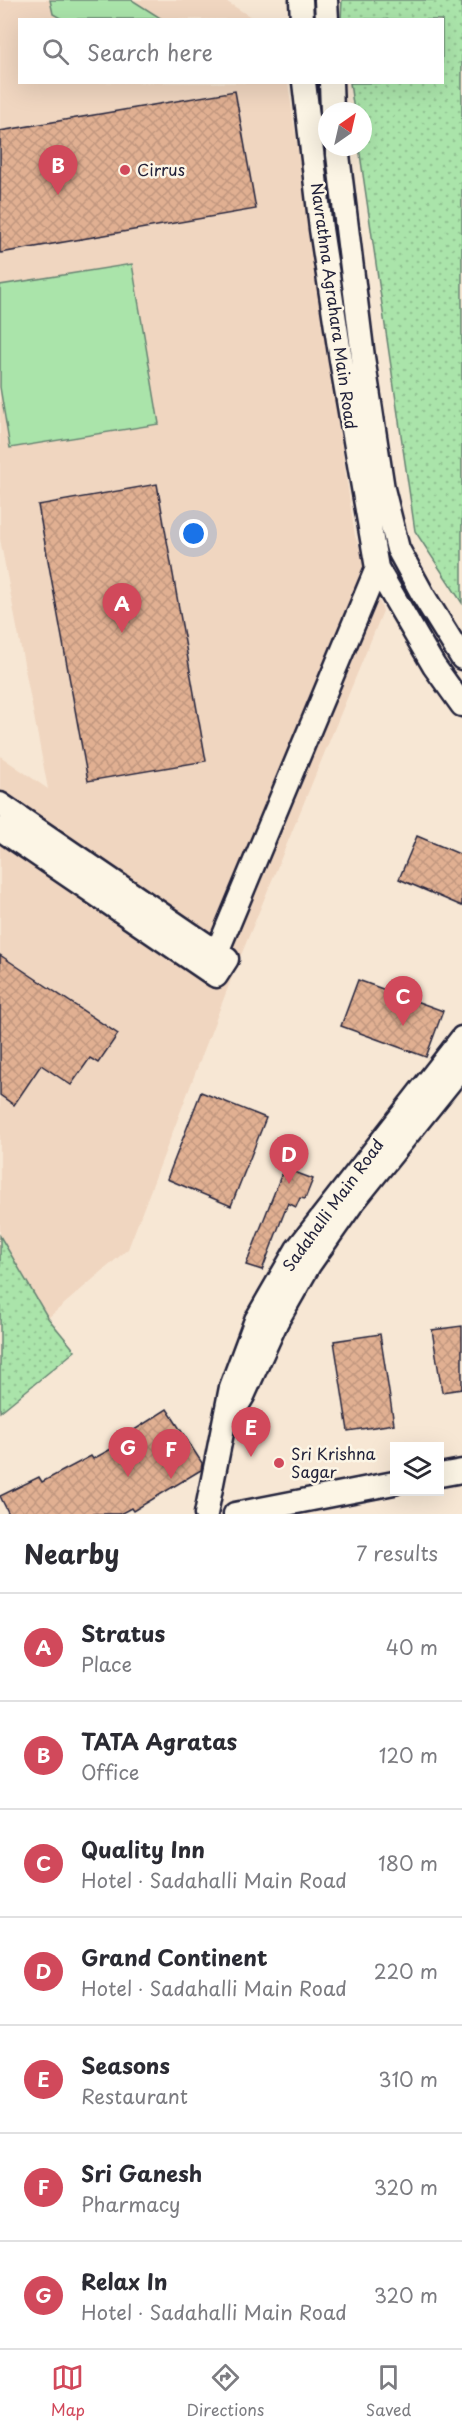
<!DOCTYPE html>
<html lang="en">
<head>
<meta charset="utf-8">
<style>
	body { margin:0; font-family:"Playpen Sans",sans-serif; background:#f2f2f3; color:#2b2b33 }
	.controls { position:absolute; right:18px; bottom:18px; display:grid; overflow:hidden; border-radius:0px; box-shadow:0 6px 24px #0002 }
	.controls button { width:54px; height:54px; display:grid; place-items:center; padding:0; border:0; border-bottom:2px solid #e1e1e2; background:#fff; color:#2b2b33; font:30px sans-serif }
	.compass { position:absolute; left:318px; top:102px; width:54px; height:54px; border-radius:50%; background:#fff; box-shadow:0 6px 24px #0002; rotate:34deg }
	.you { position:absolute; left:194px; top:534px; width:21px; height:21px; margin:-15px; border:4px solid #fff; border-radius:50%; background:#1a73e8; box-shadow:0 0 0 9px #1a73e833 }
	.badge { display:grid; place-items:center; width:39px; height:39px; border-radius:50%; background:#d1495b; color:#fff; font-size:20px; font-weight:700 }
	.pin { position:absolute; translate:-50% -50px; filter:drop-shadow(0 2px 3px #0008) }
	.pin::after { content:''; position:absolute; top:32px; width:21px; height:18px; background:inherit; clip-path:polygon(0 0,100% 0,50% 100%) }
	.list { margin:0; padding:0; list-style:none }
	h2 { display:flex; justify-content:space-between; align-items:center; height:78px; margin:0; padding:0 24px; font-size:26px }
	h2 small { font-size:20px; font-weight:400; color:#7c7c81 }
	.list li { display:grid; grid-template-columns:39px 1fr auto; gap:18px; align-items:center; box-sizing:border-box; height:108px; padding:0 24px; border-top:2px solid #e1e1e2 }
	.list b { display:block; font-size:22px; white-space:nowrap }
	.list p { margin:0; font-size:20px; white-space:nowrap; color:#7c7c81 }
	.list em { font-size:20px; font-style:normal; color:#7c7c81 }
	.icon { flex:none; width:33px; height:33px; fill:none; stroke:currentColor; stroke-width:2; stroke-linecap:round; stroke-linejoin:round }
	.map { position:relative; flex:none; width:462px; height:1514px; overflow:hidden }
	.search { position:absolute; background:#fff; box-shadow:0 6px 24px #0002; left:18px; right:18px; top:18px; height:66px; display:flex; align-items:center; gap:15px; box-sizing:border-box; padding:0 21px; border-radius:0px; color:#7c7c81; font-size:22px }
	.sheet { height:834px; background:#fff }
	nav { display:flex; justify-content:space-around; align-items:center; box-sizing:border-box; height:84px; border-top:2px solid #e1e1e2; background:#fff; font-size:16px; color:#7c7c81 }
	nav a { display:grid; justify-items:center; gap:3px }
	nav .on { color:#d1495b }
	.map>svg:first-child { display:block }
	.built { fill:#f0d6c0 }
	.grass { fill:url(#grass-dots); stroke:#668372; stroke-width:1.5 }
	.garden { fill:#aae4aa; stroke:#668372; stroke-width:1.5 }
	.building { fill:url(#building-cross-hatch); stroke:#22223b; stroke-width:1.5 }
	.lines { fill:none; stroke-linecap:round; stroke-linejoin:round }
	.minor-casing { stroke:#22223b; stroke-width:27 }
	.minor { stroke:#fcf5e5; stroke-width:22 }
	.poi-dot { fill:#d1495b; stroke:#fcf5e5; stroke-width:2 }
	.labels { text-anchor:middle; stroke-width:5; stroke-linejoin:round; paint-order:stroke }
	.poi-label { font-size:16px; fill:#22223b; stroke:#fcf5e5; text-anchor:start }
	.street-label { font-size:16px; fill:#22223b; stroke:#fcf5e5 }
</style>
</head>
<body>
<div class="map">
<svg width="462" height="1514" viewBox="0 0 462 1514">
	<defs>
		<pattern id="grass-dots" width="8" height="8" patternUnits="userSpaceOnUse" patternTransform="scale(1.5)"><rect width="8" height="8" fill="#aae4aa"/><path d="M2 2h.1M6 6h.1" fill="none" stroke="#92c393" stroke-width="1.8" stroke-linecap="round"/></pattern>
		<pattern id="building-cross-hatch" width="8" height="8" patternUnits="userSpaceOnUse" patternTransform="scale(1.5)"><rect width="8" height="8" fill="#e1b092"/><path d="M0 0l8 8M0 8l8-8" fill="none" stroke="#c1977f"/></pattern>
	</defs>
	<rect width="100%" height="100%" fill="#f7e7d4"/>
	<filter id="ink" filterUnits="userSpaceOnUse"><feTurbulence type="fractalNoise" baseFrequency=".0167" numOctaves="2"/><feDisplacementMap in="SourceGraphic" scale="12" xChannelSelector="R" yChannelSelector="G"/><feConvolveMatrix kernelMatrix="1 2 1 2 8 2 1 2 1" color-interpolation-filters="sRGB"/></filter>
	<g filter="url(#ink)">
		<path class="built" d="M0,0h224l30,19 -234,1v62l268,1 67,453 28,75 -151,366 -104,272 -80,69 -48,-82v-480l48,33 -48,-250z"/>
		<path class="grass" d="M342,0h120v603l-47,-72 -56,-384h4v-36h-9l-4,-28 92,-1v-62l-101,-1z
			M0,1236l48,82 27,33 -75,61z"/>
		<path class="garden" d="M50,0h82l30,19h-100l-9,-5z
			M132,264l27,160 -149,24 -10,-61v-102z"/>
		<path class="building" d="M235,91l21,118 -256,44v-122z
			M157,484l49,277 -118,20 -50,-276z
			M417,836l45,19v51l-63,-27z
			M0,955l118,79 -20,29 -8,-5 -19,27 -30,-20 -27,40 -14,-10z
			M358,980l85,31 -17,46 -85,-31z
			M201,1092l65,26 -35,88 -64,-27z
			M284,1168l29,11 -8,20 -5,-1 -4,9 -8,-4 -26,67 -16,-5z
			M462,1326v63l-20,3 -10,-62z
			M380,1334l14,90 -46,7 -14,-90z
			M167,1409l35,54 -1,7 -68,41 -2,-3 -11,6h-111l-9,-18 39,-19 3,5 49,-26 2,3 38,-21 -3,-4z"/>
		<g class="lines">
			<g class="minor-casing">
				<path id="minor" d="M301,0l1,20
					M326,0l1,20
					M304,82l17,147 20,131 36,208 57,98 28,39
					M331,82l1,29
					M337,147l26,210 20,132 15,60 25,46 39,63
					M0,804l227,155 -11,17 -216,-147
					M217,952l160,-384
					M235,1409l8,-13 34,-75 32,-56 45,-64 108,-134
					M440,1475l22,-4
					M206,1514l25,-127 25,-67 41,-71 165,-211
					M235,1514l159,-31"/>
			</g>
			<use href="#minor" class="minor"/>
		</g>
	</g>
	<g class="poi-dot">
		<circle cx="125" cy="170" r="6"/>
		<circle cx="279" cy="1463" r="6"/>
	</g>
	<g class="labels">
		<g class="poi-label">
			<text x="137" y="176">Cirrus</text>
			<text x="291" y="1460">Sri Krishna<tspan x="291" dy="18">Sagar</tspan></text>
		</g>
		<g class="street-label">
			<text transform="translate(334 306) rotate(82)" y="6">Navrathna Agrahara Main Road</text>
			<text transform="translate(333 1205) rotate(-54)" y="6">Sadahalli Main Road</text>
		</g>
	</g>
</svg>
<div class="controls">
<button><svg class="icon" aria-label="layers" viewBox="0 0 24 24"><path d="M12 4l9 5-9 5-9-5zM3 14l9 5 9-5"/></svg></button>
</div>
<svg class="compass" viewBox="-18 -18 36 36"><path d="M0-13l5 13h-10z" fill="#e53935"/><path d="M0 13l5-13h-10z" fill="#7c7c81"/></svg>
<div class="you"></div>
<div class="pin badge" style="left:122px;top:633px">A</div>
<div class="pin badge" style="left:58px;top:195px">B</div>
<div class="pin badge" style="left:403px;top:1026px">C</div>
<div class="pin badge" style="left:289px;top:1184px">D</div>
<div class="pin badge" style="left:251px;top:1457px">E</div>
<div class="pin badge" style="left:171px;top:1479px">F</div>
<div class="pin badge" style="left:128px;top:1477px">G</div>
<div class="search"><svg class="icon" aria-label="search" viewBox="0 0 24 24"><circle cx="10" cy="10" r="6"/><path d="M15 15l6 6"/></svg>Search here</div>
</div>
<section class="sheet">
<h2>Nearby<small>7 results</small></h2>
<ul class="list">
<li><span class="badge">A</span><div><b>Stratus</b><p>Place</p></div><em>40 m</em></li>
<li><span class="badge">B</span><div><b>TATA Agratas</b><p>Office</p></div><em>120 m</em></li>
<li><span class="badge">C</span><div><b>Quality Inn</b><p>Hotel · Sadahalli Main Road</p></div><em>180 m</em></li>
<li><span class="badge">D</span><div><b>Grand Continent</b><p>Hotel · Sadahalli Main Road</p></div><em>220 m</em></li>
<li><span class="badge">E</span><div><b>Seasons</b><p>Restaurant</p></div><em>310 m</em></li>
<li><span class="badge">F</span><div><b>Sri Ganesh</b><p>Pharmacy</p></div><em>320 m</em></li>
<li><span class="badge">G</span><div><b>Relax In</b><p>Hotel · Sadahalli Main Road</p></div><em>320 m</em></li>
</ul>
</section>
<nav>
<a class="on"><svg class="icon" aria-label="map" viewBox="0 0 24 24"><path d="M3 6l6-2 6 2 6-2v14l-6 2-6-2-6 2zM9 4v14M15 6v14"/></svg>Map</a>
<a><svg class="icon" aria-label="directions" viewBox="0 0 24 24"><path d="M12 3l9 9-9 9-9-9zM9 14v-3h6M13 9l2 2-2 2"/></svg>Directions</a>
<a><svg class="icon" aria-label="saved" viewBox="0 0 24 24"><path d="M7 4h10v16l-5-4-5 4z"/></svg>Saved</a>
</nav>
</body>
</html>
